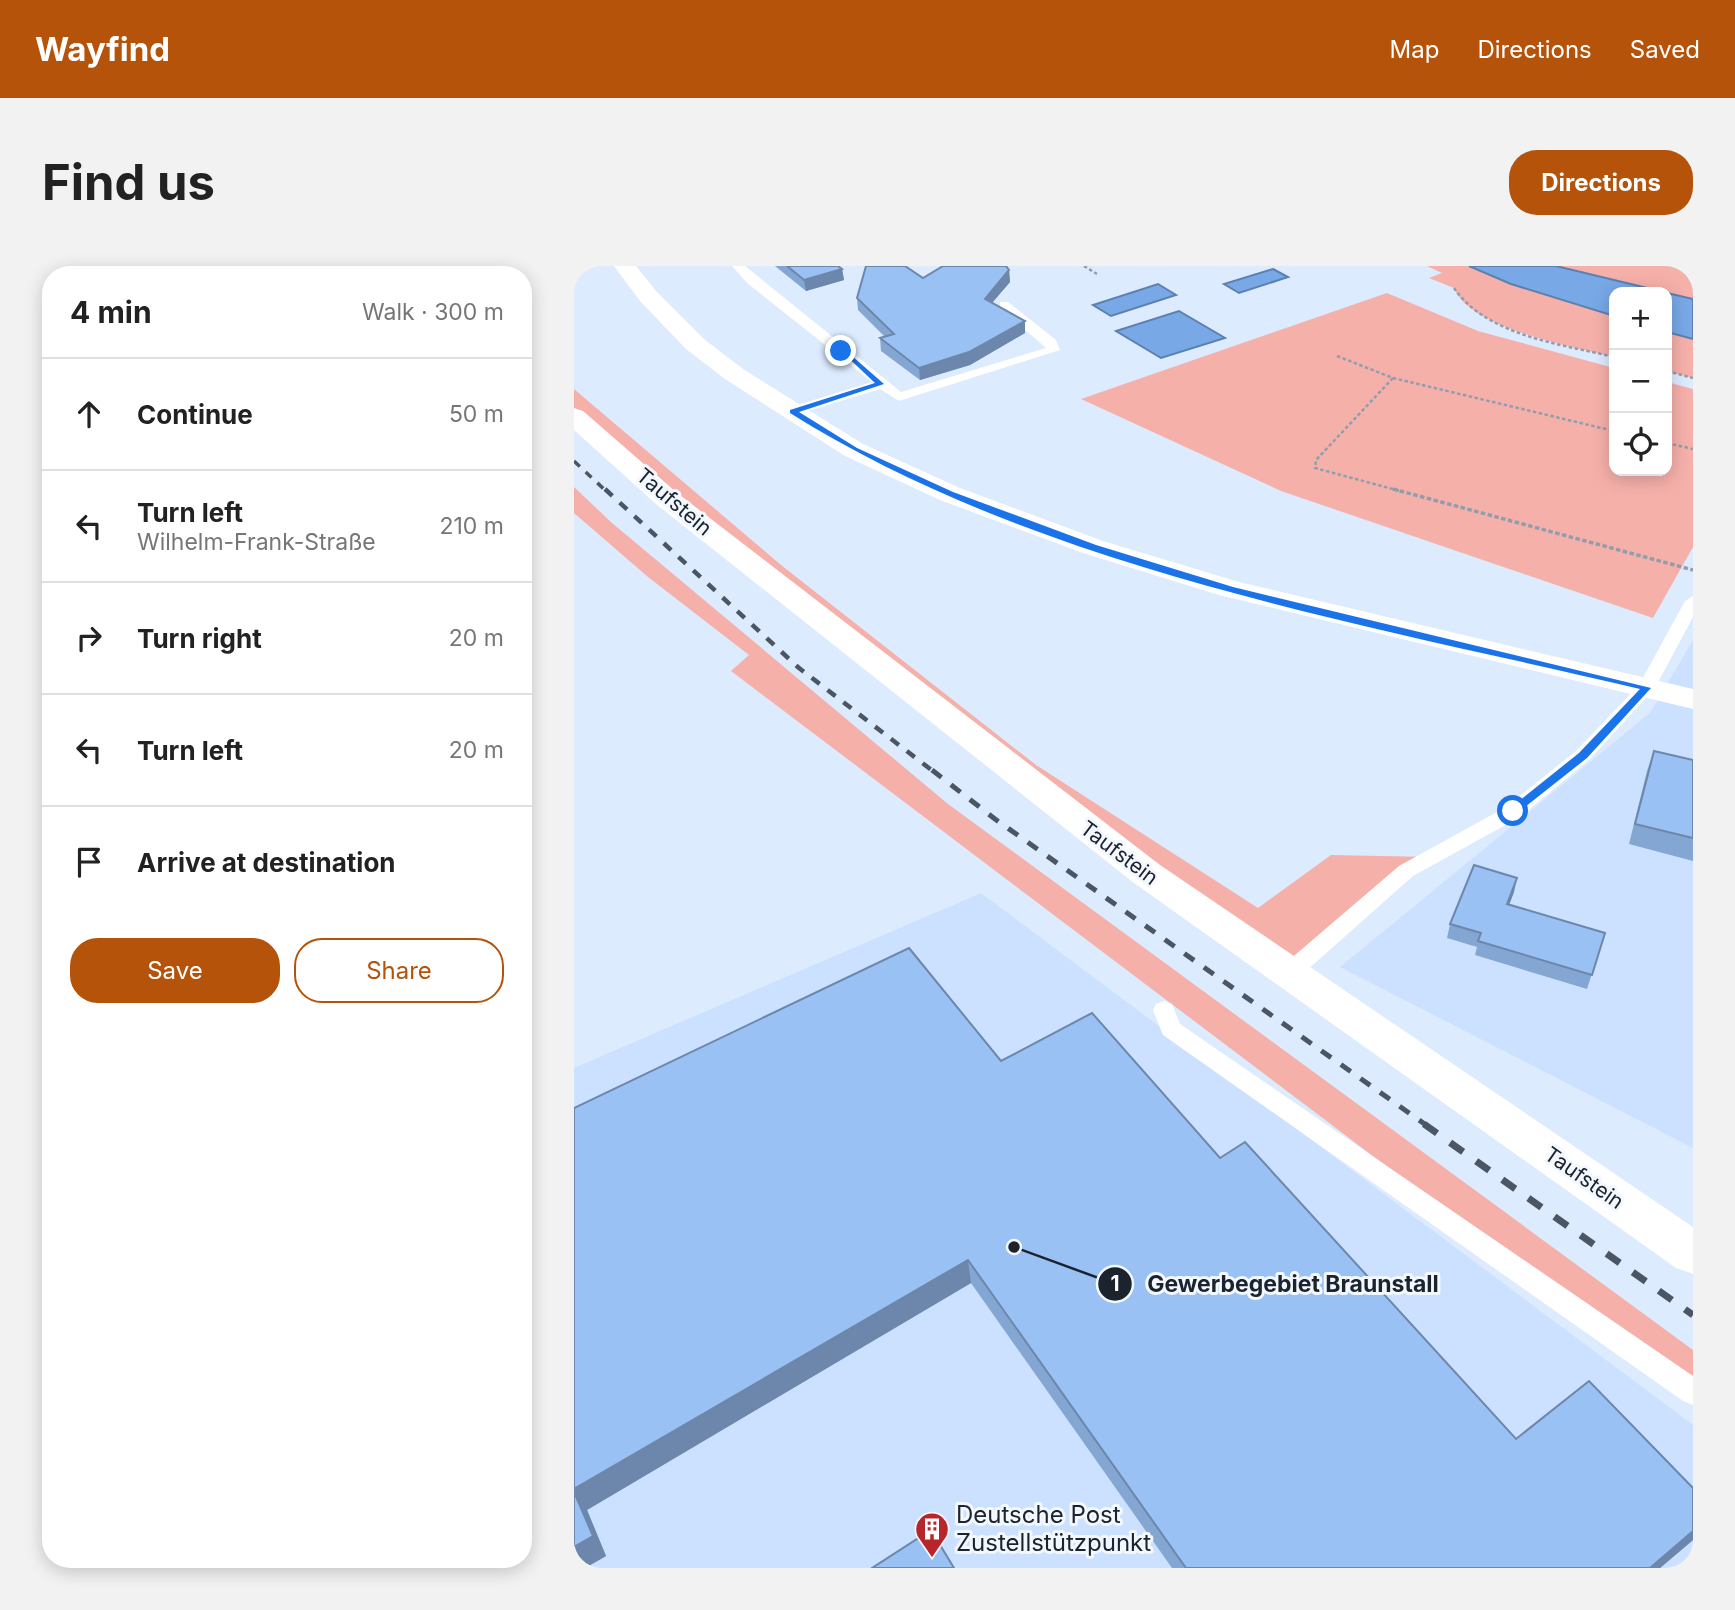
<!DOCTYPE html>
<html lang="en">
<head>
<meta charset="utf-8">
<style>
	body { margin:0; font-family:Inter,sans-serif; background:#f2f2f2; color:#222 }
	.controls { position:absolute; right:21px; top:21px; display:grid; overflow:hidden; border-radius:14px; box-shadow:0 4px 18px #0003 }
	.controls button { width:63px; height:63px; display:grid; place-items:center; padding:0; border:0; border-bottom:2px solid #e0e0e0; background:#fff; color:#222; font:35px sans-serif }
	.stop { position:absolute; width:21px; height:21px; margin:-16px; border:5px solid #1a73e8; border-radius:50%; background:#fff }
	.stop.end { background:#1a73e8; border-color:#fff; box-shadow:0 2px 7px #0008 }
	.list { margin:0; padding:0; list-style:none }
	h2 { display:flex; justify-content:space-between; align-items:center; height:91px; margin:0; padding:0 28px; font-size:30px }
	h2 small { font-size:23px; font-weight:400; color:#767676 }
	.list li { display:grid; grid-template-columns:46px 1fr auto; gap:21px; align-items:center; box-sizing:border-box; height:112px; padding:0 28px; border-top:2px solid #e0e0e0 }
	.list b { display:block; font-size:26px; white-space:nowrap }
	.list p { margin:0; font-size:23px; white-space:nowrap; color:#767676 }
	.list em { font-size:23px; font-style:normal; color:#767676 }
	.actions { display:flex; gap:14px; padding:21px 28px }
	.actions a { flex:1; padding:16px 0; border:2px solid #b45309; border-radius:28px; text-align:center; font-size:24px; color:#b45309 }
	.actions .main { background:#b45309; color:#fff }
	.icon { flex:none; width:38px; height:38px; fill:none; stroke:currentColor; stroke-width:2; stroke-linecap:round; stroke-linejoin:round }
	.map { position:relative; flex:none; width:1119px; height:1302px; overflow:hidden; border-radius:28px }
	header { display:flex; align-items:center; gap:42px; box-sizing:border-box; height:98px; padding:0 35px; background:#b45309; color:#fff }
	header strong { font-size:33px }
	nav { display:flex; gap:38px; margin-inline-start:auto; font-size:24px }
	.intro { display:flex; align-items:center; justify-content:space-between; box-sizing:border-box; height:168px; padding:0 42px }
	h1 { margin:0; font-size:49px }
	.button { padding:18px 32px; border-radius:28px; background:#b45309; color:#fff; font-size:24px; font-weight:700 }
	main { display:flex; gap:42px; padding:0 42px }
	aside { flex:1; background:#fff; border-radius:28px; box-shadow:0 4px 18px #0003 }
	.map>svg:first-child { display:block }
	.built { fill:#cbe1ff }
	.green { fill:#f6b0aa }
	.water { fill:#78a8e6; stroke:#5c80af; stroke-width:2 }
	.lines { fill:none; stroke-linecap:round; stroke-linejoin:round }
	.path-far1 { stroke:#919dad; stroke-width:2.5; stroke-dasharray:3.5 2.5; stroke-linecap:butt }
	.path { stroke:#919dad; stroke-width:3.5; stroke-dasharray:4.5 2.5; stroke-linecap:butt }
	.service { fill:#fff; fill-rule:evenodd }
	.minor { fill:#fff; fill-rule:evenodd }
	.rail-far3 { stroke:#4c5563; stroke-width:3.5; stroke-dasharray:8 8; stroke-linecap:butt }
	.rail-far2 { stroke:#4c5563; stroke-width:4.5; stroke-dasharray:10 10; stroke-linecap:butt }
	.rail-far1 { stroke:#4c5563; stroke-width:5; stroke-dasharray:12 12; stroke-linecap:butt }
	.rail { stroke:#4c5563; stroke-width:7; stroke-dasharray:16 16; stroke-linecap:butt }
	.wall { fill:#84a6d2 }
	.shaded-wall { fill:#6c87ab }
	.building { fill:#9ac1f4; stroke:#6c87ab; stroke-width:2 }
	.route { fill:#1a73e8 }
	.labels { text-anchor:middle; stroke-width:6; stroke-linejoin:round; paint-order:stroke }
	.street-label { font-size:21px; fill:#1b232f; stroke:#f3f8fe }
	.near-poi-label { font-size:24px; fill:#1b232f; stroke:#f3f8fe; text-anchor:start }
	.leader { fill:none; stroke:#1b232f; stroke-width:2.5 }
	.callout-dot { fill:#1b232f; stroke:#f3f8fe; stroke-width:2.5 }
	.mark-label { font-size:21px; text-anchor:middle; font-weight:bold; fill:#fff }
	.callout-label { font-size:23px; text-anchor:middle; font-weight:bold; fill:#1b232f; stroke:#f3f8fe; stroke-width:6; stroke-linejoin:round; paint-order:stroke }
</style>
</head>
<body>
<header>
<strong>Wayfind</strong>
<nav><a>Map</a><a>Directions</a><a>Saved</a></nav>
</header>
<div class="intro"><h1>Find us</h1><a class="button">Directions</a></div>
<main>
<aside>
<h2>4 min<small>Walk · 300 m</small></h2>
<ul class="list">
<li><svg class="icon" aria-label="ahead" viewBox="0 0 24 24"><path d="M12 20V5M6 11l6-6 6 6"/></svg><div><b>Continue</b></div><em>50 m</em></li>
<li><svg class="icon" aria-label="left" viewBox="0 0 24 24"><path d="M17 20v-9H6M10 6l-5 5 5 5"/></svg><div><b>Turn left</b><p>Wilhelm-Frank-Straße</p></div><em>210 m</em></li>
<li><svg class="icon" aria-label="right" viewBox="0 0 24 24"><path d="M7 20v-9h11M14 6l5 5-5 5"/></svg><div><b>Turn right</b></div><em>20 m</em></li>
<li><svg class="icon" aria-label="left" viewBox="0 0 24 24"><path d="M17 20v-9H6M10 6l-5 5 5 5"/></svg><div><b>Turn left</b></div><em>20 m</em></li>
<li><svg class="icon" aria-label="arrive" viewBox="0 0 24 24"><path d="M6 21V4h12l-3 4 3 4H6"/></svg><div><b>Arrive at destination</b></div></li>
</ul>
<div class="actions"><a class="main">Save</a><a>Share</a></div>
</aside>
<div class="map">
<svg width="1119" height="1302" viewBox="0 0 1119 1302">
	<rect width="100%" height="100%" fill="#ddebfe"/>
	<path class="built" d="M1119,374v508l-353,-181 310,-254z
		M407,627l712,532v143h-1119v-500z"/>
	<path class="green" d="M853,0h42l42,18 103,32v41c-40,-10 -145,-29 -160,-69l-25,-10 13,-5z
		M982,0h137v33z
		M813,27l91,38 136,37v103h53v-89l26,7v158l-40,71 -372,-127 -200,-92z
		M1093,66l26,7v39l-26,-7z
		M0,123l207,176 255,200 222,143 73,-53 100,2 -142,116 -715,-557z
		M0,221l38,36 336,281 745,546v48l-962,-727 18,-16 -101,-78 -74,-64z"/>
	<path class="water" d="M895,0h87l108,26h-50v24l-103,-32z
		M699,3l15,8 -49,16 -15,-9z
		M584,18l18,11 -65,21 -18,-11z
		M1093,27l26,6v40l-26,-7z
		M605,45l46,27 -64,20 -45,-27z"/>
	<g class="lines">
		<path class="path-far1" d="M510,0l13,8
			M880,22c33,48 107,56 160,69
			M763,90l56,22 221,53
			M1093,105l26,7
			M819,112l-77,82 -1,8 85,23
			M1093,177l26,6"/>
		<path class="path" d="M819,223l300,81"/>
		<path class="service" d="M158,0h13l156,126 145,-44 -46,-40v-6h8l48,38 4,10 -161,51 -19,-12 -82,25h-10v-6l84,-26 -125,-99z
			M1119,330v21l-38,71 -65,71 -70,58 -107,59 -116,103h-16l-3,-6 3,-6 118,-101 107,-59 70,-56 63,-66 46,-84z
			M590,735l8,3 8,20 513,352v29l-10,-4 -520,-366 -10,-25 3,-6z"/>
		<path class="minor" d="M40,0h22l20,25 48,48 39,30 120,75 97,44 143,53 136,41 454,107v20l-474,-114 -136,-42 -143,-53 -95,-44 -120,-77 -39,-30 -46,-48z
			M0,142l9,3 93,81 484,373 533,362v47l-17,-6 -542,-385 -478,-379 -82,-74z"/>
		<path class="rail-far3" d="M0,195l32,30"/>
		<path class="rail-far2" d="M31,223l194,179 135,104"/>
		<path class="rail-far1" d="M358,504l63,49 431,306"/>
		<path class="rail" d="M850,858l269,191"/>
	</g>
	<path class="wall" d="M201,0h63l4,3 2,11 -38,11z
		M435,4l1,12 -18,21 33,18v12l-55,32 -50,15 -39,-29 -1,-13 5,-1 -27,-27 -1,-12 66,-20z
		M1080,485l39,9v101l-64,-17 18,-73z
		M940,626l-5,13 96,28 -18,56 -112,-34 2,-8 -30,-9 3,-14z
		M427,795l219,97 296,281 177,101 -33,28h-488l-201,-285 -384,227 19,46 -21,12 -11,-460z"/>
	<path class="shaded-wall" d="M268,3l2,11 -38,11 -2,-11z
		M435,4l1,12 -25,29v-12z
		M451,55v12l-55,32 -50,15 -1,-12z
		M943,612l-3,14 -10,26 3,-14z
		M394,994l3,23 -384,227 19,46 -21,12h-11v-79z
		M1119,1265v9l-33,28h-10z"/>
	<path class="building" d="M213,0h51l4,3 -38,11z
		M292,0h39l18,12 20,-12h63l3,4 -24,29 40,22 -56,31 -50,16 -39,-30 14,-4 -37,-36z
		M1080,485l39,9v78l-58,-14z
		M900,599l43,13 -10,26 98,29 -13,42 -114,-34 3,-8 -31,-9z
		M335,682l92,113 91,-48 128,145 25,-16 271,297 73,-58 104,107v43l-43,37h-464l-218,-308 -394,229v-381z
		M0,1226l19,44 -19,11z
		M357,1264l23,38h-82z"/>
	<path class="route" d="M265,83h5l40,35 -85,28 58,36 96,44 143,53 137,42 418,101 -64,70 -71,56h-7v-5l70,-56 61,-64c-283,-67 -601,-120 -850,-276v-3l85,-27z"/>
	<defs>
		<g id="building-pin" transform="scale(1.75)"><path d="M0 17L-7.5 6A9.5 9.5 0 1 1 7.5 6Z" fill="#b6262b" stroke="#f3f8fe"/><path d="M-4-6H4V6H1V3H-1V6H-4ZM-2.5-4.3h1.7v1.8h-1.7ZM.8-4.3h1.7v1.8H.8ZM-2.5-1h1.7V.8h-1.7ZM.8-1h1.7V.8H.8Z" fill="#fff"/></g>
	</defs>
	<g fill-rule="evenodd">
		<use href="#building-pin" x="358" y="1263"/>
	</g>
	<g class="labels">
		<g class="street-label">
			<text transform="translate(100 236) rotate(40)" y="7">Taufstein</text>
			<text transform="translate(545 587) rotate(37)" y="7">Taufstein</text>
			<text transform="translate(1010 912) rotate(35)" y="7">Taufstein</text>
		</g>
		<g class="near-poi-label">
			<text x="382" y="1257">Deutsche Post<tspan x="382" dy="28">Zustellstützpunkt</tspan></text>
		</g>
	</g>
	<path class="leader" d="M440 981L541 1018"/>
	<g class="callout-dot">
		<circle cx="440" cy="981" r="7"/>
		<circle cx="541" cy="1018" r="18"/>
	</g>
	<g class="mark-label">
		<text x="541" y="1025">1</text>
	</g>
	<g class="callout-label">
		<text x="719" y="1026">Gewerbegebiet Braunstall</text>
	</g>
</svg>
<div class="controls">
<button>+</button>
<button>−</button>
<button><svg class="icon" aria-label="locate" viewBox="0 0 24 24"><circle cx="12" cy="12" r="6"/><path d="M12 2v4M12 18v4M2 12h4M18 12h4"/></svg></button>
</div>
<div class="stop" style="left:939px;top:545px"></div>
<div class="stop end" style="left:267px;top:85px"></div>
</div>
</main>
</body>
</html>
